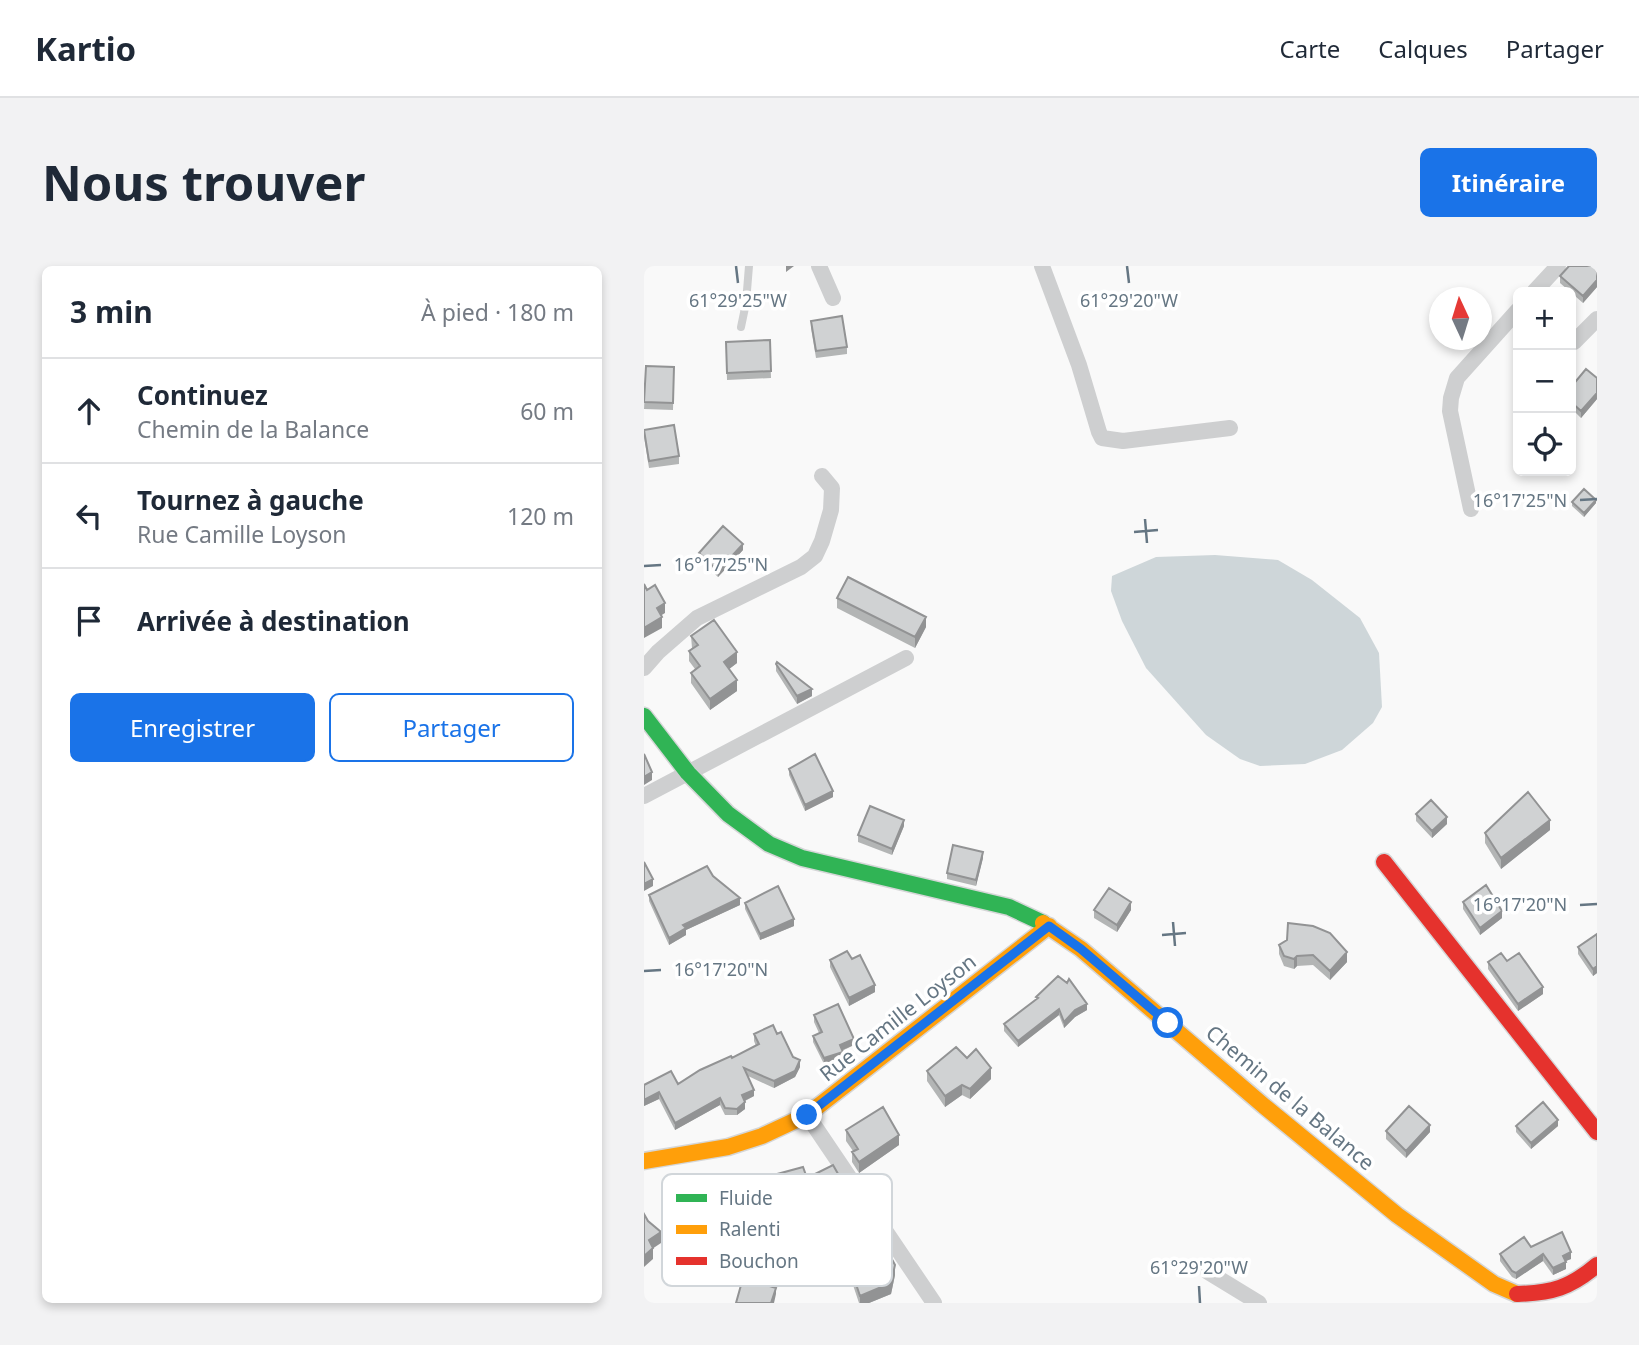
<!DOCTYPE html>
<html lang="fr">
<head>
<meta charset="utf-8">
<style>
	body { margin:0; font-family:"Noto Sans",sans-serif; background:#f2f2f3; color:#1f2937 }
	.controls { position:absolute; right:21px; top:21px; display:grid; overflow:hidden; border-radius:10px; box-shadow:0 4px 10px #0003 }
	.controls button { width:63px; height:63px; display:grid; place-items:center; padding:0; border:0; border-bottom:2px solid #e0e1e3; background:#fff; color:#1f2937; font:35px sans-serif }
	.compass { position:absolute; left:785px; top:21px; width:63px; height:63px; border-radius:50%; background:#fff; box-shadow:0 4px 10px #0003; rotate:356deg }
	.stop { position:absolute; width:21px; height:21px; margin:-16px; border:5px solid #1a73e8; border-radius:50%; background:#fff }
	.stop.end { background:#1a73e8; border-color:#fff; box-shadow:0 2px 7px #0008 }
	.list { margin:0; padding:0; list-style:none }
	h2 { display:flex; justify-content:space-between; align-items:center; height:91px; margin:0; padding:0 28px; font-size:30px }
	h2 small { font-size:23px; font-weight:400; color:#747a83 }
	.list li { display:grid; grid-template-columns:46px 1fr auto; gap:21px; align-items:center; box-sizing:border-box; height:105px; padding:0 28px; border-top:2px solid #e0e1e3 }
	.list b { display:block; font-size:26px; white-space:nowrap }
	.list p { margin:0; font-size:23px; white-space:nowrap; color:#747a83 }
	.list em { font-size:23px; font-style:normal; color:#747a83 }
	.actions { display:flex; gap:14px; padding:21px 28px }
	.actions a { flex:1; padding:16px 0; border:2px solid #1a73e8; border-radius:10px; text-align:center; font-size:24px; color:#1a73e8 }
	.actions .main { background:#1a73e8; color:#fff }
	.icon { flex:none; width:38px; height:38px; fill:none; stroke:currentColor; stroke-width:2; stroke-linecap:round; stroke-linejoin:round }
	.map { position:relative; flex:none; width:953px; height:1037px; overflow:hidden; border-radius:10px }
	header { display:flex; align-items:center; gap:42px; box-sizing:border-box; height:98px; padding:0 35px; background:#fff; border-bottom:2px solid #e0e1e3 }
	header strong { font-size:33px }
	nav { display:flex; gap:38px; margin-inline-start:auto; font-size:24px }
	.intro { display:flex; align-items:center; justify-content:space-between; box-sizing:border-box; height:168px; padding:0 42px }
	h1 { margin:0; font-size:49px }
	.button { padding:18px 32px; border-radius:10px; background:#1a73e8; color:#fff; font-size:24px; font-weight:700 }
	main { display:flex; gap:42px; padding:0 42px }
	aside { flex:1; background:#fff; border-radius:10px; box-shadow:0 4px 10px #0003 }
	.map>svg:first-child { display:block }
	.water { fill:#ced6d9 }
	.lines { fill:none; stroke-linecap:round; stroke-linejoin:round }
	.fast-casing { stroke:#d5d6d7; stroke-width:19 }
	.slow-casing { stroke:#d5d6d7; stroke-width:19 }
	.jam-casing { stroke:#d5d6d7; stroke-width:19 }
	.lane { stroke:#cecfd0; stroke-width:8 }
	.street { stroke:#cecfd0; stroke-width:16 }
	.fast { stroke:#30b455; stroke-width:16 }
	.slow { stroke:#ff9f0a; stroke-width:16 }
	.jam { stroke:#e5322d; stroke-width:16 }
	.wall { fill:#b3b5b5 }
	.shaded-wall { fill:#929394 }
	.building { fill:#d0d2d3; stroke:#929394; stroke-width:2 }
	.route { stroke:#1a73e8; stroke-width:9 }
	.ticks { fill:none; stroke:#657683; stroke-width:2.5 }
	.labels { text-anchor:middle; stroke-width:7; stroke-linejoin:round; paint-order:stroke }
	.street-label { font-size:21px; fill:#657683; stroke:#fff }
	.key { fill:#fff; stroke:#d1d6da; stroke-width:2 }
	.key-label { font-size:19px; fill:#657683 }
	.ticks-label { font-size:18px; text-anchor:middle; fill:#657683; stroke:#fff; stroke-width:7; stroke-linejoin:round; paint-order:stroke }
</style>
</head>
<body>
<header>
<strong>Kartio</strong>
<nav><a>Carte</a><a>Calques</a><a>Partager</a></nav>
</header>
<div class="intro"><h1>Nous trouver</h1><a class="button">Itinéraire</a></div>
<main>
<aside>
<h2>3 min<small>À pied · 180 m</small></h2>
<ul class="list">
<li><svg class="icon" aria-label="ahead" viewBox="0 0 24 24"><path d="M12 20V5M6 11l6-6 6 6"/></svg><div><b>Continuez</b><p>Chemin de la Balance</p></div><em>60 m</em></li>
<li><svg class="icon" aria-label="left" viewBox="0 0 24 24"><path d="M17 20v-9H6M10 6l-5 5 5 5"/></svg><div><b>Tournez à gauche</b><p>Rue Camille Loyson</p></div><em>120 m</em></li>
<li><svg class="icon" aria-label="arrive" viewBox="0 0 24 24"><path d="M6 21V4h12l-3 4 3 4H6"/></svg><div><b>Arrivée à destination</b></div></li>
</ul>
<div class="actions"><a class="main">Enregistrer</a><a>Partager</a></div>
</aside>
<div class="map">
<svg width="953" height="1037" viewBox="0 0 953 1037">
	<rect width="100%" height="100%" fill="#f9f9f9"/>
	<path class="water" d="M571,289l63,5 34,20 48,38 19,35 3,54 -9,16 -31,27 -37,14 -45,2 -20,-7 -34,-24 -60,-67 -24,-47 -11,-30 1,-15 44,-19z"/>
	<g class="lines">
		<g class="fast-casing">
			<path id="fast" d="M0,450l44,57 40,41 41,30 33,14 207,49 34,16"/>
		</g>
		<g class="slow-casing">
			<path id="slow" d="M399,657l38,26 183,157 133,109 97,69 23,10
				M0,895l84,-14 34,-11 45,-21 242,-189"/>
		</g>
		<g class="jam-casing">
			<path id="jam" d="M740,596l213,270
				M873,1028c35,-1 53,-6 80,-29"/>
		</g>
		<path class="lane" d="M97,61l5,-24 3,-37"/>
		<path class="street" d="M175,0l14,32
			M398,0l37,99 20,67 3,6 21,3 107,-13
			M890,26l24,-26
			M930,76l23,-23
			M827,243l-21,-98 1,-13 6,-20 61,-68
			M0,402l14,-16 39,-34 104,-51 14,-11 7,-15 9,-31 1,-22 -10,-12
			M0,530l262,-138
			M163,849l127,188
			M564,1006l51,31"/>
		<use href="#fast" class="fast"/>
		<use href="#slow" class="slow"/>
		<use href="#jam" class="jam"/>
	</g>
	<path class="wall" d="M953,3v18l-14,16 -23,-20v-7z
		M167,55l36,26v7l-31,4 -5,-30z
		M126,74l1,38 -44,2 -1,-38z
		M2,100l28,1 -1,43 -29,-1z
		M953,112v21l-16,19 -10,-10v-21z
		M0,164l35,26v8l-30,4 -5,-31z
		M928,236l24,1 -12,14 -12,-11z
		M99,284l-25,27 -19,-18v-6z
		M193,332l89,29 -11,21 -78,-40z
		M47,370l46,27 -8,6 8,22 -27,19 -19,-27v-10l4,-4 -6,-8v-10l3,-3z
		M132,398l36,32 -15,8 -21,-33z
		M145,503l44,28 -28,14 -16,-36z
		M772,548l31,10 -15,14 -16,-17z
		M260,560l-12,29 -34,-13v-7z
		M906,564l-49,39 -16,-26v-10z
		M339,592l-7,28 -29,-7v-6z
		M69,610l27,29 -54,25v5l-17,10 -20,-44v-6z
		M819,636l39,16 -22,17 -17,-26z
		M101,637l49,23 -34,14 -15,-31z
		M450,644h37l-14,22 -23,-14z
		M953,668v39l-4,3 -15,-22v-7z
		M635,679l68,17 -17,18 -17,-15 -16,1 -3,3 -10,-3 -5,-12z
		M208,693l23,33 -26,14 -19,-39v-7z
		M863,695l36,33 -25,17 -30,-42v-7z
		M392,731l51,13 -12,7 -11,11 -5,-13 -41,32 -14,-16v-7l32,-24z
		M170,749l40,30 -12,6 1,7 -19,6 -11,-22v-6l6,-3 -5,-11z
		M110,768h23l23,33 -5,10 -21,11 -26,-12 6,20 -9,5v8l-8,6h-12l-5,-10 -45,25 -16,-31 -15,7v-21l34,-1 54,-26 24,-12 -2,-5z
		M323,792l24,21 -21,20 -8,-4 -17,12 -18,-26v-10z
		M872,860h42l-27,23 -15,-17z
		M202,864l53,15 -40,28 -7,-11v-10l1,-1 -7,-10z
		M742,865l44,1 -24,26 -20,-19z
		M163,912l39,17 -100,32 -3,-6 -46,14 -11,-37v-6l33,2z
		M117,981l25,17 -13,7 -12,-20z
		M887,981l40,12 -5,2v8l-13,6 -10,-14 -27,18 -4,-2 -12,-16v-7z
		M204,994l47,15 -4,19 -22,9h-10l-11,-33z"/>
	<path class="shaded-wall" d="M142,0h8l-8,6z
		M953,14v7l-14,16v-7z
		M953,127v6l-16,19v-7z
		M952,234v3l-12,14v-4z
		M99,278v6l-25,27v-6z
		M21,337v10l-8,5v-10z
		M18,351v11l-18,10v-10z
		M282,351v10l-11,21v-11z
		M93,386v11l-13,10v-11z
		M93,414v11l-27,19v-11z
		M168,423v7l-15,8v-8z
		M8,506v8l-8,5v-8z
		M189,525v6l-28,14v-6z
		M803,551v7l-15,14v-7z
		M260,554v6l-12,29v-6z
		M906,554v10l-49,39v-11z
		M339,586v6l-7,28v-6z
		M9,613v7l-9,5v-7z
		M96,632v7l-54,25v5l-17,10v-7l14,-13z
		M487,636v8l-14,22v-7z
		M858,645v7l-22,17v-7z
		M150,653v7l-34,14v-6z
		M703,686v10l-17,18v-9z
		M653,690v10l-3,3v-10z
		M953,700v7l-4,3v-7z
		M231,719v7l-26,14v-8z
		M899,721v7l-25,17v-7z
		M443,738v6l-12,7 -11,11v-6l11,-12z
		M415,743v6l-41,32v-6z
		M210,773v6l-14,6v-6z
		M199,786v6l-19,6v-6z
		M156,794v7l-5,10 -21,11v-7z
		M347,802v11l-21,20v-10z
		M318,819v10l-17,12v-11z
		M110,824v6l-12,6v-7z
		M15,826v7l-15,7v-6z
		M76,832v7l-45,25v-7z
		M101,836v7l-8,6v-6z
		M914,854v6l-27,23v-6z
		M786,859v7l-24,26v-7z
		M255,869v10l-40,28v-11z
		M202,922v7l-100,32v-7z
		M99,949v6l-46,14v-7z
		M17,966v11l-12,8v-11z
		M9,982v11l-9,8v-11z
		M927,986v7l-8,3v-6z
		M899,988v7l-27,18v-6z
		M142,994v4l-13,7v-4z
		M922,996v7l-13,6v-7z
		M251,999v10l-4,19 -22,9h-9v-7z
		M132,1022v6l-2,9h-3z"/>
	<path class="building" d="M925,0h24l4,3v11l-14,16 -23,-20z
		M198,50l5,31 -31,4 -5,-30z
		M126,74l1,31 -44,2 -1,-31z
		M2,100l28,1 -1,36 -29,-1z
		M942,103l11,9v15l-16,18 -10,-9v-15z
		M30,159l5,31 -30,5 -5,-31z
		M940,223l12,11 -12,13 -12,-11z
		M79,260l20,18 -25,27 -19,-18z
		M204,311l78,40 -11,20 -78,-39z
		M0,318l3,6 8,-5 10,18 -8,5 5,9 -18,11z
		M70,354l23,32 -13,10 13,18 -27,19 -19,-26 9,-7 -11,-15 9,-6 -7,-9z
		M133,396l35,27 -15,7 -21,-32z
		M0,488l8,18 -8,5z
		M171,488l18,37 -28,14 -16,-36z
		M884,526l22,28 -49,38 -16,-25z
		M787,534l16,17 -15,14 -16,-17z
		M226,540l34,14 -12,29 -34,-14z
		M309,579l30,7 -7,28 -29,-7z
		M0,596l9,17 -9,5z
		M63,600l6,10 27,22 -57,27 3,3 -17,10 -20,-43z
		M842,619l16,26 -22,17 -17,-26z
		M134,620l16,33 -34,15 -15,-31z
		M465,622l22,14 -14,23 -23,-15z
		M644,657l25,3 17,7 17,19 -17,19 -17,-16 -16,1 -3,3 -10,-3 -5,-11 8,-5z
		M953,668v32l-4,3 -15,-22z
		M203,685l5,8 8,-4 15,30 -26,13 -19,-38z
		M857,687l6,8 12,-8 24,34 -25,17 -30,-42z
		M414,710l9,7 2,-4 18,25 -12,6 -11,12 -5,-13 -41,32 -14,-17 34,-26 -2,-1z
		M194,738l16,35 -14,6 3,7 -19,6 -11,-22 9,-4 -8,-17z
		M129,759l4,9 4,-2 12,25 7,3 -5,11 -21,10 -30,-13 10,22 -12,5 3,7 -8,7 -12,-1 -5,-10 -45,25 -16,-31 -15,8v-15l27,-14 7,13 22,-14 31,-14 1,2 27,-14 -5,-10z
		M312,781l11,11 9,-9 15,19 -21,21 -8,-4 -17,11 -18,-25z
		M899,836l15,18 -27,23 -15,-17z
		M765,840l21,19 -24,26 -20,-20z
		M239,841l16,28 -40,27 -7,-10 6,-3 -12,-19z
		M189,899l13,23 -100,32 -3,-5 -46,13 -11,-36 29,-9 4,11 36,-14 48,-13 4,11z
		M0,948l4,7 13,11 -12,8 4,8 -9,8z
		M918,966l9,20 -8,4 3,6 -13,6 -10,-14 -27,19 -4,-2 -12,-17 24,-17 7,10z
		M232,983l11,1 8,15 -4,18 -31,13 -12,-36z
		M99,1012l33,10 -5,15h-35z"/>
	<g class="lines">
		<path class="route" d="M163,849l242,-189 32,23 87,74"/>
	</g>
	<path class="ticks" d="M92,0l2,17M483,0l2,17M936,234l17,-1M501,253l2,24M490,266l24,-2M0,300l17,-1M936,639l17,-1M529,656l2,24M518,669l24,-2M0,705l17,-1M555,1020l1,17"/>
	<g class="labels">
		<g class="street-label">
			<text transform="translate(254 752) rotate(-38)" y="7">Rue Camille Loyson</text>
			<text transform="translate(646 832) rotate(40)" y="7">Chemin de la Balance</text>
		</g>
	</g>
	<rect x="18" y="908" width="230" height="112" rx="10" class="key"/>
	<rect x="32" y="928" width="31" height="8" fill="#30b455"/>
	<rect x="32" y="959" width="31" height="9" fill="#ff9f0a"/>
	<rect x="32" y="991" width="31" height="8" fill="#e5322d"/>
	<g class="key-label">
		<text x="75" y="939">Fluide</text>
		<text x="75" y="970">Ralenti</text>
		<text x="75" y="1002">Bouchon</text>
	</g>
	<g class="ticks-label">
		<text x="94" y="41">61°29'25"W</text>
		<text x="485" y="41">61°29'20"W</text>
		<text x="876" y="241">16°17'25"N</text>
		<text x="77" y="305">16°17'25"N</text>
		<text x="876" y="645">16°17'20"N</text>
		<text x="77" y="710">16°17'20"N</text>
		<text x="555" y="1008">61°29'20"W</text>
	</g>
</svg>
<div class="controls">
<button>+</button>
<button>−</button>
<button><svg class="icon" aria-label="locate" viewBox="0 0 24 24"><circle cx="12" cy="12" r="6"/><path d="M12 2v4M12 18v4M2 12h4M18 12h4"/></svg></button>
</div>
<svg class="compass" viewBox="-18 -18 36 36"><path d="M0-13l5 13h-10z" fill="#e53935"/><path d="M0 13l5-13h-10z" fill="#747a83"/></svg>
<div class="stop" style="left:524px;top:757px"></div>
<div class="stop end" style="left:163px;top:849px"></div>
</div>
</main>
</body>
</html>
